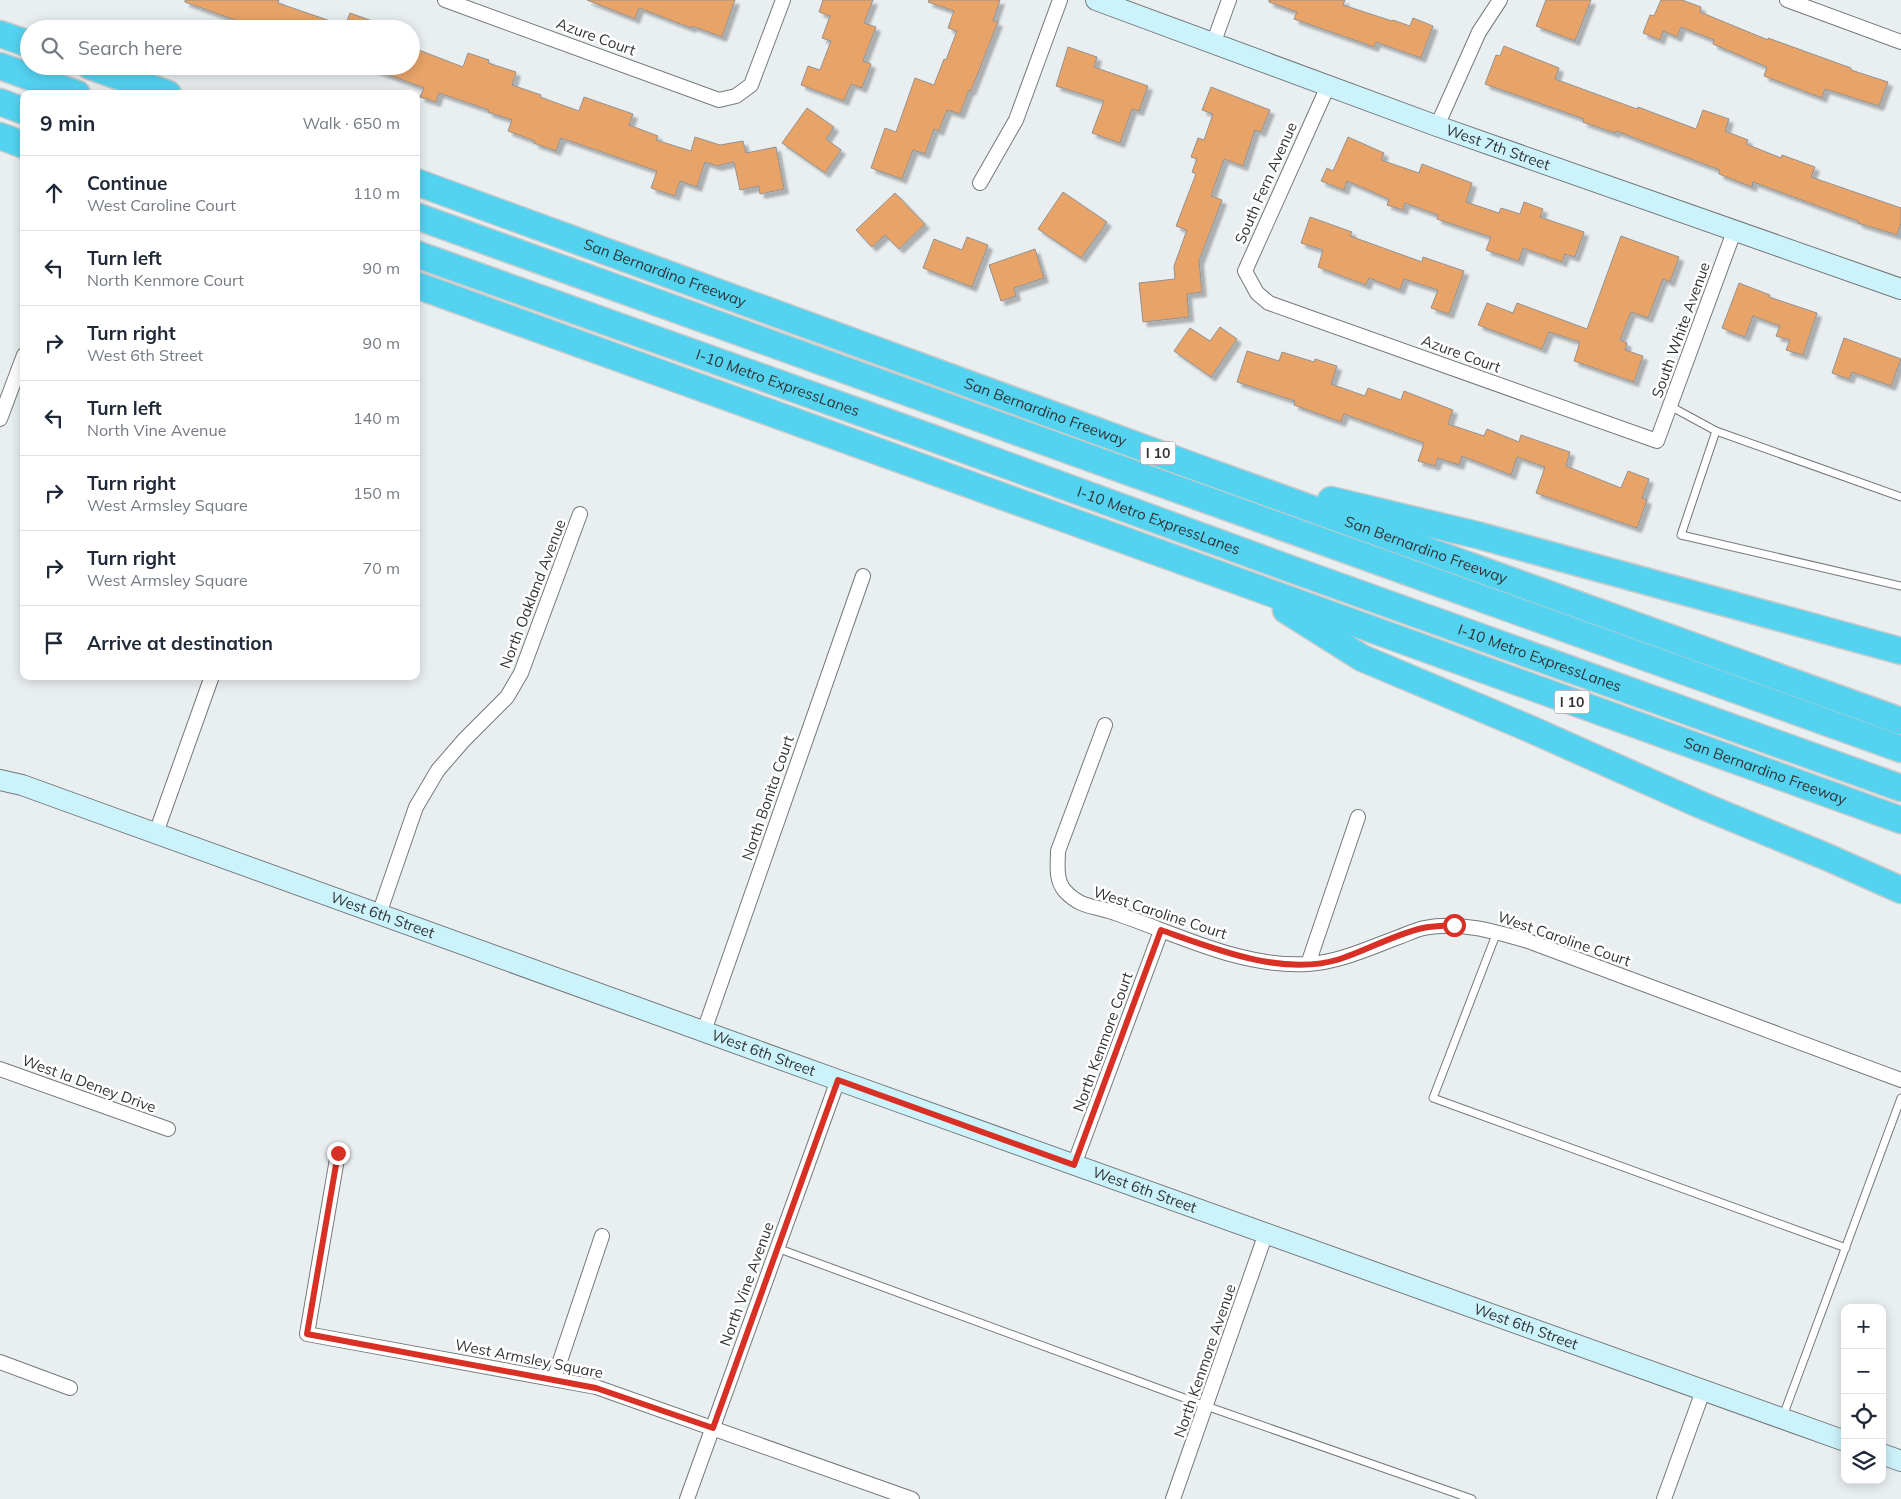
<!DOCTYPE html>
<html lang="en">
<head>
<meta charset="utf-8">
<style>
	body { margin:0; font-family:Mulish,sans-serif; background:#f2f2f3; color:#1f2937 }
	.controls { position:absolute; right:15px; bottom:15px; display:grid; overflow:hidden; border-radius:10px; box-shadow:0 2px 12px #0003 }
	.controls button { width:45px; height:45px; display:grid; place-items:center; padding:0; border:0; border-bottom:1px solid #e0e1e3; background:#fff; color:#1f2937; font:25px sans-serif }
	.stop { position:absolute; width:15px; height:15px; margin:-11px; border:4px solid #d93025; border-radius:50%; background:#fff }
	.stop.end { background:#d93025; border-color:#fff; box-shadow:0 1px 5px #0008 }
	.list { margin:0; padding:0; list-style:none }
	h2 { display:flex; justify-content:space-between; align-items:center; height:65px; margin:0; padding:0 20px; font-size:21px }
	h2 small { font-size:16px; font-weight:400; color:#747a83 }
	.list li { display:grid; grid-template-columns:32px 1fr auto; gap:15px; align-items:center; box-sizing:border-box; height:75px; padding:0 20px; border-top:1px solid #e0e1e3 }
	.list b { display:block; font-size:19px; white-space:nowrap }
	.list p { margin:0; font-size:16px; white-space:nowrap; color:#747a83 }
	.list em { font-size:16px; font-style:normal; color:#747a83 }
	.icon { flex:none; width:28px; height:28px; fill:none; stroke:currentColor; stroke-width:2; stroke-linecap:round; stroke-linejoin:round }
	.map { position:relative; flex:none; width:1901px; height:1499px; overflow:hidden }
	.search { position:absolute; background:#fff; box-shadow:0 2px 12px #0003; left:20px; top:20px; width:400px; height:55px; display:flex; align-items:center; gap:12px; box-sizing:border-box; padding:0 18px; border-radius:28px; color:#747a83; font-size:19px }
	.panel { position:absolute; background:#fff; box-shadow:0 2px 12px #0003; left:20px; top:90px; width:400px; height:590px; border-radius:10px }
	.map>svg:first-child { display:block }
	.building { fill:#e8a468; stroke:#95918f; filter:url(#shadow) }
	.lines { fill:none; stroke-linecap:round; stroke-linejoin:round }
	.lane-casing { stroke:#74797a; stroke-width:9 }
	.street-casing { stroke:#74797a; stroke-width:16 }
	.secondary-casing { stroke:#74797a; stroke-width:22 }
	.highway-casing { stroke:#cacaca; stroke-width:29 }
	.lane { stroke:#fff; stroke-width:7 }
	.street { stroke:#fff; stroke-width:14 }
	.secondary { stroke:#ccf2fb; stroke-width:20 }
	.highway { stroke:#54d3f1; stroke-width:26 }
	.route { stroke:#d93025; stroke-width:6 }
	.labels { text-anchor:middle; stroke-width:5; stroke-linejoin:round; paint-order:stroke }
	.shield { fill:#fff; stroke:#707172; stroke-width:1 }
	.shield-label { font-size:14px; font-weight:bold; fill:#323435 }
	.street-label { font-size:15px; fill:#323435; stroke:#fff }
</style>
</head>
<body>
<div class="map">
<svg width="1901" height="1499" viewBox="0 0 1901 1499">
	<defs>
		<filter id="shadow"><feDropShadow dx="4.5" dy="4.5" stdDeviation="1" flood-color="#0004"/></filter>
	</defs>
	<rect width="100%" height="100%" fill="#e9eef0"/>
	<path class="building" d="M185,0h94l-1,3 67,23 5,-13 39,14v2h-129l-75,-27z
		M587,0h148l-13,37 -30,-11 -1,2 -52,-20 -4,11z
		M823,0h50l-9,23 12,4 -13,34 8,3 -9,24 -11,-4 -7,17 -43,-16 7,-19 12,4 11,-29 -9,-3 8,-22 -11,-4z
		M929,0h71l-7,21 5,1 -27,69 -2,-1 -9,24 -13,-4 -8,21 -5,-2 -9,25 -12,-4 -11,29 -31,-11 14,-40 11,4 19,-54 19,7 10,-26 2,1 11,-29 -9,-3 6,-17 -26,-9z
		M1269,0h76l-2,5 49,16 1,-1 17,6 3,-8 20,8 -12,32 -45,-16 -2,5 -80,-28 3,-7 -28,-10z
		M1546,0h45l-16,41 -39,-15z
		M1661,0h21l19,7 -1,5 68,28v-2l83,30v2l37,12 -9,24 -54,-17 -3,9 -58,-22 3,-9 -54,-23 1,-4 -33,-13 -4,10 -14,-6 -3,9 -17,-7 7,-18 4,1z
		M1504,46l55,22 -4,11 82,30 1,-2 58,22 7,-19 26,9 -4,12 23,9 -2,4 35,14 1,-3 33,12 -4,10 90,31v15l-4,12 -39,-12v-2l-105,-39 -1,5 -33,-13 1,-4 -104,-39 -1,2 -32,-11 1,-3 -99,-35 11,-29 4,1z
		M411,47l52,20 5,-14 21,7 -1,3 28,9 -4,13 29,10 -1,2 39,14 5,-14 49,17 -4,11 29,11 -2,4 35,11 4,-14 25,8 23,-4 3,12 30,-6 8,42 -24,5 -1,-8 -19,4 -6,-28 -17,4 -12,-4 -8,25 -17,-6 -5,15 -24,-8 6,-17 -96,-33 -5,13 -22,-8 1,-2 -27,-10 4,-11 -24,-8 1,-2 -50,-17 -3,9 -16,-5 4,-9 -54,-20v-2h41z
		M1068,47l29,10 -3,10 54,19 -9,25 -7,-2 -12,34 -28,-10 12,-32 -48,-15z
		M1211,87l59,23 -9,22 -6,-2 -12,36 -19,-7 -13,37 11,4 -23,61 3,31 -15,2 2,23 -46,5 -4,-39 36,-4 -1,-13 13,-36 -11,-4 20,-52 -4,-2 5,-13 -6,-2 7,-19 6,2 9,-26 -11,-4z
		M807,108l27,19 -8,12 15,11 -16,23 -43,-30z
		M1348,137l36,16 -3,7 38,13 3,-9 50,19 -6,19 33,11 2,-5 19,6 4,-12 19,7 -3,8 44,15 -9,25 -10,-3 -3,8 -39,-14 -4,13 -33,-11 5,-13 -54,-18 1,-4 -33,-12 -2,7 -16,-5 2,-6 -42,-18 -3,9 -23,-9 6,-13 6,3z
		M1063,192l44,30 -26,36 -43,-29z
		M895,193l30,31 -26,25 -14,-14 -13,12 -16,-17z
		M1310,217l42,15 -2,4 72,26 1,-5 41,14 -15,43 -18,-6 7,-18 -34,-11 -4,11 -31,-12 -3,7 -48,-18 5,-17 -22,-7z
		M1621,236l58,21 -9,25 -7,-3 -15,39 -17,-6 -11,28 7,3 -2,7 18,6 -9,26 -60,-21 6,-19 -31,-10 -7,17 -64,-24 9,-22 26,10 4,-10 70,26z
		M967,237l21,8 -16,42 -49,-19 11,-29 28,11z
		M1035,249l9,29 -30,10 2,8 -15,5 -12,-36z
		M1739,283l31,12 -1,2 48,16 -14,42 -17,-5 4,-10 -14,-4 4,-10 -27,-10 -8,21 -23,-9z
		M1220,327l17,12 -26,38 -37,-26 16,-23 20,13z
		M1844,338l57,21 -10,27 -39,-14 -3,7 -17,-6z
		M1247,351l32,10 3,-9 32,10 1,-3 22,7 -6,18 34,12 3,-8 33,12 3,-9 49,19 -5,14 36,12 3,-7 32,13 2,-7 49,17 -4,14 55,22 7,-17 21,8 -7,19 5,2 -10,28 -101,-35 9,-26 -28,-10 -6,18 -49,-19 -3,9 -21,-7 -3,8 -17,-5 6,-18 -80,-29 -3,8 -47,-17 1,-4 -58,-19z"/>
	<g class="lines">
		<g class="lane-casing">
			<path id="lane" d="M1670,406l46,25 185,66
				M1716,431l-35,104 220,51
				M1497,932l-64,166 413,150
				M777,1248l429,158 266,93
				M1783,1416l118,-318"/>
		</g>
		<g class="street-casing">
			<path id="street" d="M445,0l274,100 17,-4 15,-11 32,-85
				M1787,0l114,42
				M1213,44l16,-44
				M1328,86l-83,185 12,22 12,10 388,138 78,-212
				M1437,126l42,-94 21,-32
				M980,183l36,-63 44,-120
				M0,419l24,-64
				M1105,725l-47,126c0,12 -3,29 7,40 17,18 29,14 50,22 62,21 126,55 193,51 32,-2 61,-16 91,-27 8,-3 16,-7 25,-9 35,-7 70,3 104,13l373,139
				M156,833l56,-157
				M379,914l37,-107 22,-37 26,-30 43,-43 14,-24 59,-159
				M1308,964l50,-147
				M704,1031l159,-455
				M0,1069l168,60
				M338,1153l-31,181 289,53 316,112
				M1074,1165l87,-234
				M0,1362l70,26
				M554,1379l48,-143
				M687,1499l151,-419
				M1173,1499l93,-266
				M1664,1499l39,-108"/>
		</g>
		<g class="secondary-casing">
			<g id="secondary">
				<path id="s1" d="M1096,0l341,126 464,163"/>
				<path id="s2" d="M0,780l22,5 816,295 1007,361"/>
				<path d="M1882,1454l19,7"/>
			</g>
		</g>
		<g class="highway-casing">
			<g id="highway">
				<path d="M0,34l29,10"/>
				<path d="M0,66l77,28"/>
				<path d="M90,66l78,28"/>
				<path d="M0,102l24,9"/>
				<path d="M0,136l24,9"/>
				<path id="s3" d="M416,182l788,288 697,251"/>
				<path d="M416,216l1485,533"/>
				<path id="s4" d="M416,254l519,185 353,129 613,220"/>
				<path id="s5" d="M416,285l1485,535"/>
				<path d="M1331,500l146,35 424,116"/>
				<path d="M1286,610l76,48 166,70 173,77 126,52 74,33"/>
			</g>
		</g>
		<use href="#lane" class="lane"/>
		<use href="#street" class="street"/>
		<use href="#secondary" class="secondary"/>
		<use href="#highway" class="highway"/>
	</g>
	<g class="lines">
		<path class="route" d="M338,1153l-31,181 289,54 117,40 125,-348 236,85 87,-235c54,19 122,47 179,29 28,-9 55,-25 83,-31 10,-2 21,-2 31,-3"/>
	</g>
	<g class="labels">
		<g class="shield">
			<rect x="1140.5" y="441.5" width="35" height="23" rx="4"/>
			<rect x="1554.5" y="690.5" width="35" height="23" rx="4"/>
		</g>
		<g class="shield-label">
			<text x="1158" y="458">I 10</text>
			<text x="1572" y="707">I 10</text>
		</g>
		<g class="street-label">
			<text transform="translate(596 37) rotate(20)" y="5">Azure Court</text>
			<text dy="5" stroke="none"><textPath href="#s1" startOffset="428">West 7th Street</textPath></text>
			<text transform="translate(1266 183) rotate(-66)" y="5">South Fern Avenue</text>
			<text dy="5" stroke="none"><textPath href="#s3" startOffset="265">San Bernardino Freeway</textPath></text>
			<text transform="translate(1681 330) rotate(-70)" y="5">South White Avenue</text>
			<text transform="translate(1461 354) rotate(20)" y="5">Azure Court</text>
			<text dy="5" stroke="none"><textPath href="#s4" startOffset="384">I-10 Metro ExpressLanes</textPath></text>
			<text dy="5" stroke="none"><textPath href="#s3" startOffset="670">San Bernardino Freeway</textPath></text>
			<text dy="5" stroke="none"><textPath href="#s4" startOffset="789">I-10 Metro ExpressLanes</textPath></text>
			<text dy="5" stroke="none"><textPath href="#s3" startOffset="1075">San Bernardino Freeway</textPath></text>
			<text transform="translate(533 594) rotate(-69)" y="5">North Oakland Avenue</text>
			<text dy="5" stroke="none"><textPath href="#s4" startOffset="1194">I-10 Metro ExpressLanes</textPath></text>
			<text dy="5" stroke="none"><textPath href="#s5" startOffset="1434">San Bernardino Freeway</textPath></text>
			<text transform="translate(768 798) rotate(-71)" y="5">North Bonita Court</text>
			<text transform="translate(1160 913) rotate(18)" y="5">West Caroline Court</text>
			<text dy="5" stroke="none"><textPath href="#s2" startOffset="406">West 6th Street</textPath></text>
			<text transform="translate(1564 939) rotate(19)" y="5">West Caroline Court</text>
			<text transform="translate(1103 1042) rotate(-70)" y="5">North Kenmore Court</text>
			<text dy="5" stroke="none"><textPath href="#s2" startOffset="811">West 6th Street</textPath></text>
			<text transform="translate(89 1084) rotate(20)" y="5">West la Deney Drive</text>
			<text dy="5" stroke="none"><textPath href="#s2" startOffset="1216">West 6th Street</textPath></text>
			<text transform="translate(747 1284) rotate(-70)" y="5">North Vine Avenue</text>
			<text dy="5" stroke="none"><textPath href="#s2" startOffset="1621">West 6th Street</textPath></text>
			<text transform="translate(529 1359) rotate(11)" y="5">West Armsley Square</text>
			<text transform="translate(1205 1361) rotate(-71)" y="5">North Kenmore Avenue</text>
		</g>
	</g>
</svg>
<div class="controls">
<button>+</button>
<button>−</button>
<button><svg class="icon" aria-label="locate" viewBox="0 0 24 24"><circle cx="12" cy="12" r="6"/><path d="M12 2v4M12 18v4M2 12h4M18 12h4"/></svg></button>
<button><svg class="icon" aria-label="layers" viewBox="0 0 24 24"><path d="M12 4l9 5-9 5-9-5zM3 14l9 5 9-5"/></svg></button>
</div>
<div class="stop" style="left:1454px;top:925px"></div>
<div class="stop end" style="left:338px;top:1153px"></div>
<div class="search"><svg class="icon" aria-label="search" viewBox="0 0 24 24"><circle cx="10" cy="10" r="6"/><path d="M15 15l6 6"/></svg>Search here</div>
<section class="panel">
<h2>9 min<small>Walk · 650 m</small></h2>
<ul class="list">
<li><svg class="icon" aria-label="ahead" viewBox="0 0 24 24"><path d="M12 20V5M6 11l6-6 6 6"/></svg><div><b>Continue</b><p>West Caroline Court</p></div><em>110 m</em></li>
<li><svg class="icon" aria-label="left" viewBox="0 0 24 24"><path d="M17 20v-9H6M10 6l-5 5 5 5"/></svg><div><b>Turn left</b><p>North Kenmore Court</p></div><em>90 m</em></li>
<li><svg class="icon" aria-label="right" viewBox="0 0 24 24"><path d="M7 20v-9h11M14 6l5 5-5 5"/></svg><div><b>Turn right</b><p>West 6th Street</p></div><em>90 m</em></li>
<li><svg class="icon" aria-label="left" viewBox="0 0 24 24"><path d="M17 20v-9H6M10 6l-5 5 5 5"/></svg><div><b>Turn left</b><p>North Vine Avenue</p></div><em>140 m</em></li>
<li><svg class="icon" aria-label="right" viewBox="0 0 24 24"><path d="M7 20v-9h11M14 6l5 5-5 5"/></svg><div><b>Turn right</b><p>West Armsley Square</p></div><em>150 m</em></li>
<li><svg class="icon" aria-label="right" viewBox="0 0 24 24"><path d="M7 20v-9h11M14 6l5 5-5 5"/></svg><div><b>Turn right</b><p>West Armsley Square</p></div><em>70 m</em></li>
<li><svg class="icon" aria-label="arrive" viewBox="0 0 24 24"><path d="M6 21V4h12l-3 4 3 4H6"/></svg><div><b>Arrive at destination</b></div></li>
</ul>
</section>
</div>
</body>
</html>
